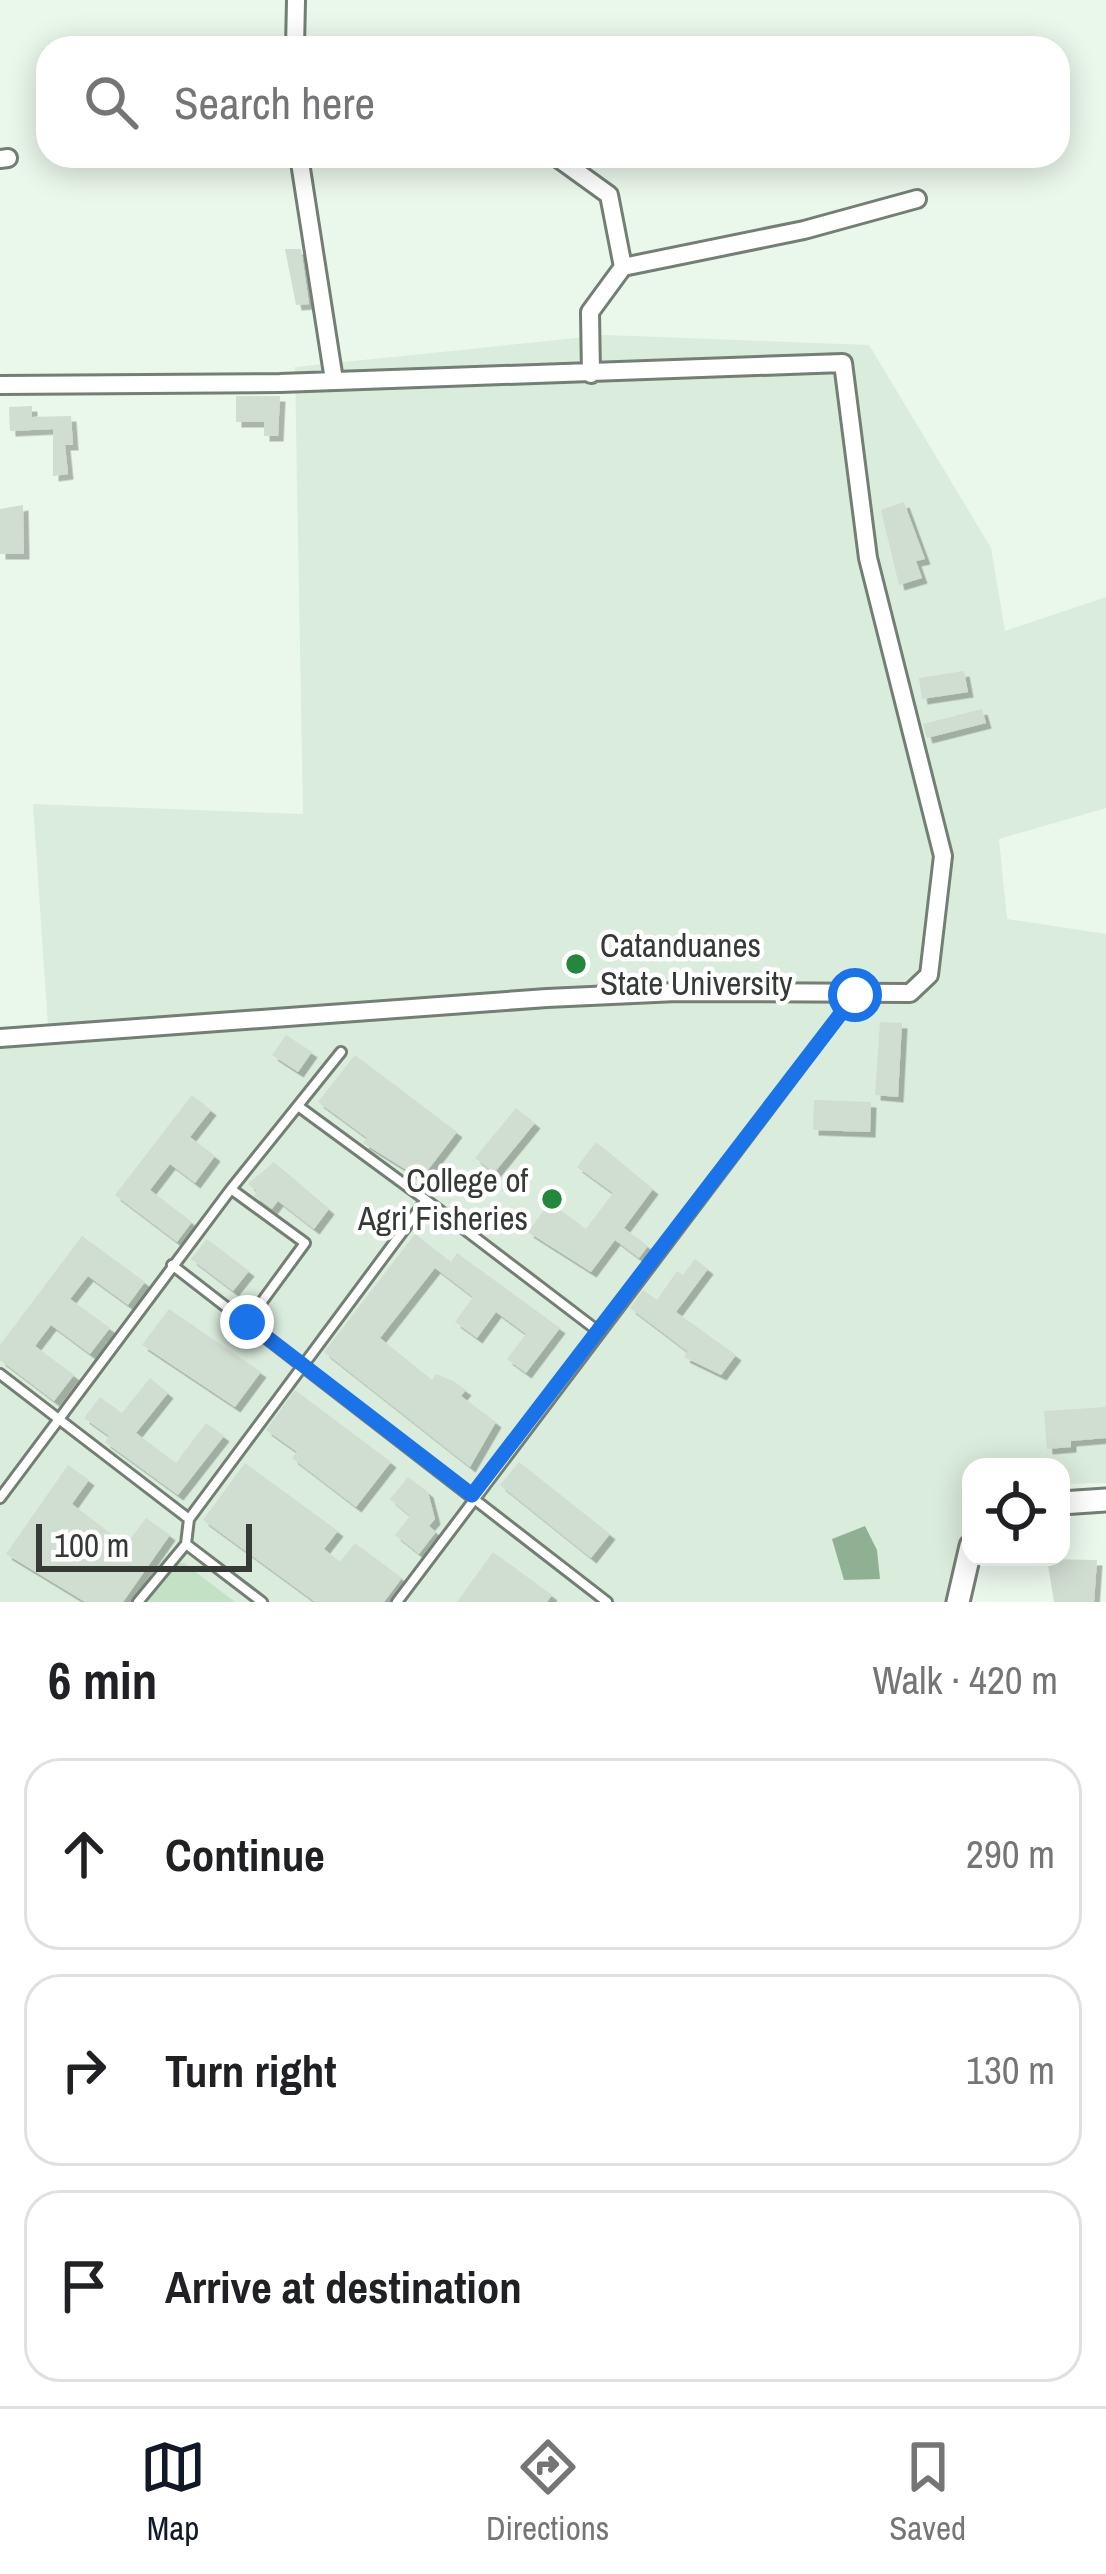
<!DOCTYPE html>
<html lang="en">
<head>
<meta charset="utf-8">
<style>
	body { margin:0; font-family:"Archivo Narrow",sans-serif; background:#f2f2f2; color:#202124 }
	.controls { position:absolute; right:36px; bottom:36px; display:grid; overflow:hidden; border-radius:24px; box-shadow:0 6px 30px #0003 }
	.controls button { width:108px; height:108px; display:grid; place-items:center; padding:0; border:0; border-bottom:3px solid #e0e0e0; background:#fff; color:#202124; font:60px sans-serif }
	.scale { position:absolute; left:36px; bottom:30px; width:216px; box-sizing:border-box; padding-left:12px; border:6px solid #353a36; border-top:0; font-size:33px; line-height:42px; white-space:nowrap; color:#353a36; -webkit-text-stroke:9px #fff; paint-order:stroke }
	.stop { position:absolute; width:36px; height:36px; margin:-27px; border:9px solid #1a73e8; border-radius:50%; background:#fff }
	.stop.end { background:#1a73e8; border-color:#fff; box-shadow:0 3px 12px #0008 }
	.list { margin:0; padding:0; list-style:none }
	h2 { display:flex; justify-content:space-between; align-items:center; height:156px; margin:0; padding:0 48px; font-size:51px }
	h2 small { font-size:39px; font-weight:400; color:#757577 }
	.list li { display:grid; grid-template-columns:78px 1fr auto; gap:36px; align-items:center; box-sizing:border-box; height:192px; margin:0 24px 24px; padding:0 24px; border:3px solid #e0e0e0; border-radius:36px }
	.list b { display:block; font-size:45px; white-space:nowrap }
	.list em { font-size:39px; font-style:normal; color:#757577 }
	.icon { flex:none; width:66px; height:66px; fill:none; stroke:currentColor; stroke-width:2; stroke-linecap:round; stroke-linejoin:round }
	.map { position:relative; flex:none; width:1106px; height:1602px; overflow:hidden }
	.search { position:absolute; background:#fff; box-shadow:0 6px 30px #0003; left:36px; right:36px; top:36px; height:132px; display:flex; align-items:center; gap:30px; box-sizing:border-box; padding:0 42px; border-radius:36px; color:#757577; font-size:45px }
	.sheet { height:804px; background:#fff }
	nav { display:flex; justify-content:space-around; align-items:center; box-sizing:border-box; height:168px; border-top:3px solid #e0e0e0; background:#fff; font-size:33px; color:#757577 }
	nav a { display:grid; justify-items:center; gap:6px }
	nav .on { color:#111827 }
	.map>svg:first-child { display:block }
	.built { fill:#daecdb }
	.green { fill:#c3e2c5 }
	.water { fill:#90b093 }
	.building { fill:#d0ddd1; filter:url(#shadow) }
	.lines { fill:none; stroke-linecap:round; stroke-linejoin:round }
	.service-casing { stroke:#737e74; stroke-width:14 }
	.minor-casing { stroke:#737e74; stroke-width:22 }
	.tertiary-casing { stroke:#737e74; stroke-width:27 }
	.service { stroke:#fff; stroke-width:8 }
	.minor { stroke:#fff; stroke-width:16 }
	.tertiary { stroke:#fff; stroke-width:21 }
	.route { stroke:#1a73e8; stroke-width:15 }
	.poi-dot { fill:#23883c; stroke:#fff; stroke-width:4.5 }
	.labels { text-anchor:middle; stroke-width:9; stroke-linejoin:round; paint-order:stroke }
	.poi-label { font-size:33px; fill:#353a36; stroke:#fff; text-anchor:start }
</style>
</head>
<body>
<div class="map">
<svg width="1106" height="1602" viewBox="0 0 1106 1602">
	<defs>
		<filter id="shadow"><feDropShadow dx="5.5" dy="5.5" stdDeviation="0" flood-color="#0004"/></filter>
	</defs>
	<rect width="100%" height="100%" fill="#eaf7eb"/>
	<path class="built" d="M606,335l263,10 122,203 14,83 101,-34v211l-107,31 8,80 99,15v549l-45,1v-17h-90v49l-24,86h-947v-556l49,-5 -16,-237 270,10 -8,-447z"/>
	<path class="green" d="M178,1563h6l51,39h-92z"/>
	<path class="water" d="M865,1526l12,24 3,29 -36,1 -12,-41z"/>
	<path class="building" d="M285,249h16l8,55 -13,1z
		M236,396h44l-2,40h-14v-14h-28z
		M32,406v11l39,-1 2,29h-8l3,29 -15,2v-47l-43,2 -1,-24z
		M904,502l21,57 -9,2 6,17 -23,7 -18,-75z
		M23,505l1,49h-24v-45z
		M964,671l4,21 -46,7 -3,-21z
		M982,709l4,14 -59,15 -4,-14z
		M880,1022l22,1 -4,74 -23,-2z
		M286,1035l26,17 -14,20 -26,-17z
		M355,1055l102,77 -36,47 -58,-36 4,-5 -49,-36z
		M192,1095l19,15 -21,27 25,19 -20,27 -25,-19 -20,26 42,32 -15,20 -62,-47z
		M814,1100l57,2 -1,30 -57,-2z
		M516,1108l19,15 -41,50 -19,-15z
		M596,1142l57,47 -29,39 24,18 -9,12 -24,-18 -24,32 -63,-40 22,-30 36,27 27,-36 -36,-26z
		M274,1162l55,47 -15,20 -36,-28 -6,8 -18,-13 3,-5 -9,-7z
		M415,1234l36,28 6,-9 103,75 -34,45 -19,-14 19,-25 -30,-22 -19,26 -22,-16 18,-25 -38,-29 -55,70 52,42 4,-6 17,7 13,9 -5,6 35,26 -26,45 -146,-115z
		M82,1236l63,46 -17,23 -40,-29 -18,23 40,29 -20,26 -39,-29 -16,21 39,29 -20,26 -54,-41v-15z
		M207,1239l42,32 -16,20 -42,-32z
		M695,1259l13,10 -32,43 60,43 -15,20 -37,-18 4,-5 -58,-44 13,-18 14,10 20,-29 6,4z
		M169,1309l92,63 -26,35 -93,-62z
		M150,1378l18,15 -32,40 40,30 30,-40 18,13 -46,59 -73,-53 4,-6 -25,-18 16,-21 22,16z
		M295,1390l96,72 -35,45 -64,-49 5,-6 -31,-22z
		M1106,1407v31l-35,3v6l-24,2 -3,-38z
		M519,1462l91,72 -19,24 -91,-73z
		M245,1463l93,68 -14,18 16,13 15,-19 47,35 -18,24h-69l-112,-82z
		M68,1465l21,15 -17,24 54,41 20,-27 24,17 -47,67h-38l-79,-48z
		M408,1477l20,15 7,27 -6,7 7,6 -17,22 -24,-19 15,-19 -20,-17z
		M493,1552l59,43 -5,7h-90z
		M1047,1559l50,1 -3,42h-40z"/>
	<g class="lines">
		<g class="service-casing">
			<path id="service" d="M298,1106l128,94
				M231,1189l110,-137
				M172,1265l435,337
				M0,1374l189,145
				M0,1498l231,-309 74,54 -58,79
				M138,1602l48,-58
				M262,1602l-76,-58 3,-25 237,-319 172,131
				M397,1602l458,-607"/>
		</g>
		<g class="minor-casing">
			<path id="minor" d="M295,48l1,-48
				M299,156l35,224
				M555,156l54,39 14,72 -33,45 1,62
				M0,159l8,-1
				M623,267l181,-37 113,-31
				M0,385l280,-2 563,-20 25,195 75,298 -14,119 -19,18 -233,-1 -130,6 -547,40"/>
		</g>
		<g class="tertiary-casing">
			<path id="tertiary" d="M1061,1503l45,-3
				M958,1602l13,-56"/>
		</g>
		<use href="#service" class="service"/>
		<use href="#minor" class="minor"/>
		<use href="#tertiary" class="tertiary"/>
	</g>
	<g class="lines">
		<path class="route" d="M247,1322l225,173 383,-500"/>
	</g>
	<g class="poi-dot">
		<circle cx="576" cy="964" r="12"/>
		<circle cx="552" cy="1199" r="12"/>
	</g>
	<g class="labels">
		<g class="poi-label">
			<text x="600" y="957">Catanduanes<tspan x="600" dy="38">State University</tspan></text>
			<text x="528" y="1192" text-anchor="end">College of<tspan x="528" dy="38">Agri Fisheries</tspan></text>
		</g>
	</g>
</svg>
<div class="controls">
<button><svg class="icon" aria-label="locate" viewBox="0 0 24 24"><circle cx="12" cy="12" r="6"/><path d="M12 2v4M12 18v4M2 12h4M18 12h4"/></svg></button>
</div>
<div class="scale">100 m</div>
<div class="stop" style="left:855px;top:995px"></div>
<div class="stop end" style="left:247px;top:1322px"></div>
<div class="search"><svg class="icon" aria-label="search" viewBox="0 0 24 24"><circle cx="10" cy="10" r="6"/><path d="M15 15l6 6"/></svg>Search here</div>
</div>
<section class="sheet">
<h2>6 min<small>Walk · 420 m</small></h2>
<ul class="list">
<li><svg class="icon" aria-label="ahead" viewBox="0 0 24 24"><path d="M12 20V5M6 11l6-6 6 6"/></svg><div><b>Continue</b></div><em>290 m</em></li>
<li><svg class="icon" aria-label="right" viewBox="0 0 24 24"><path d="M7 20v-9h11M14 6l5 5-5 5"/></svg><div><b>Turn right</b></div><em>130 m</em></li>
<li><svg class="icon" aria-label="arrive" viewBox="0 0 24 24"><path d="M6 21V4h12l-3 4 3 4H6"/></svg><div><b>Arrive at destination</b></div></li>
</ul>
</section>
<nav>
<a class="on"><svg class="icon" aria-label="map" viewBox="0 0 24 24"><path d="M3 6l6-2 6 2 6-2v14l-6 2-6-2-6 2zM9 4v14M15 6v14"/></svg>Map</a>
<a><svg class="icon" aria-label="directions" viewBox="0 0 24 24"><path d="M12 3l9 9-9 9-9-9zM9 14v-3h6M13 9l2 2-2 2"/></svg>Directions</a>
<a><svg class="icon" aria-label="saved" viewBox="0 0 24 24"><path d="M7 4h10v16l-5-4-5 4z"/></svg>Saved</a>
</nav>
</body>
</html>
